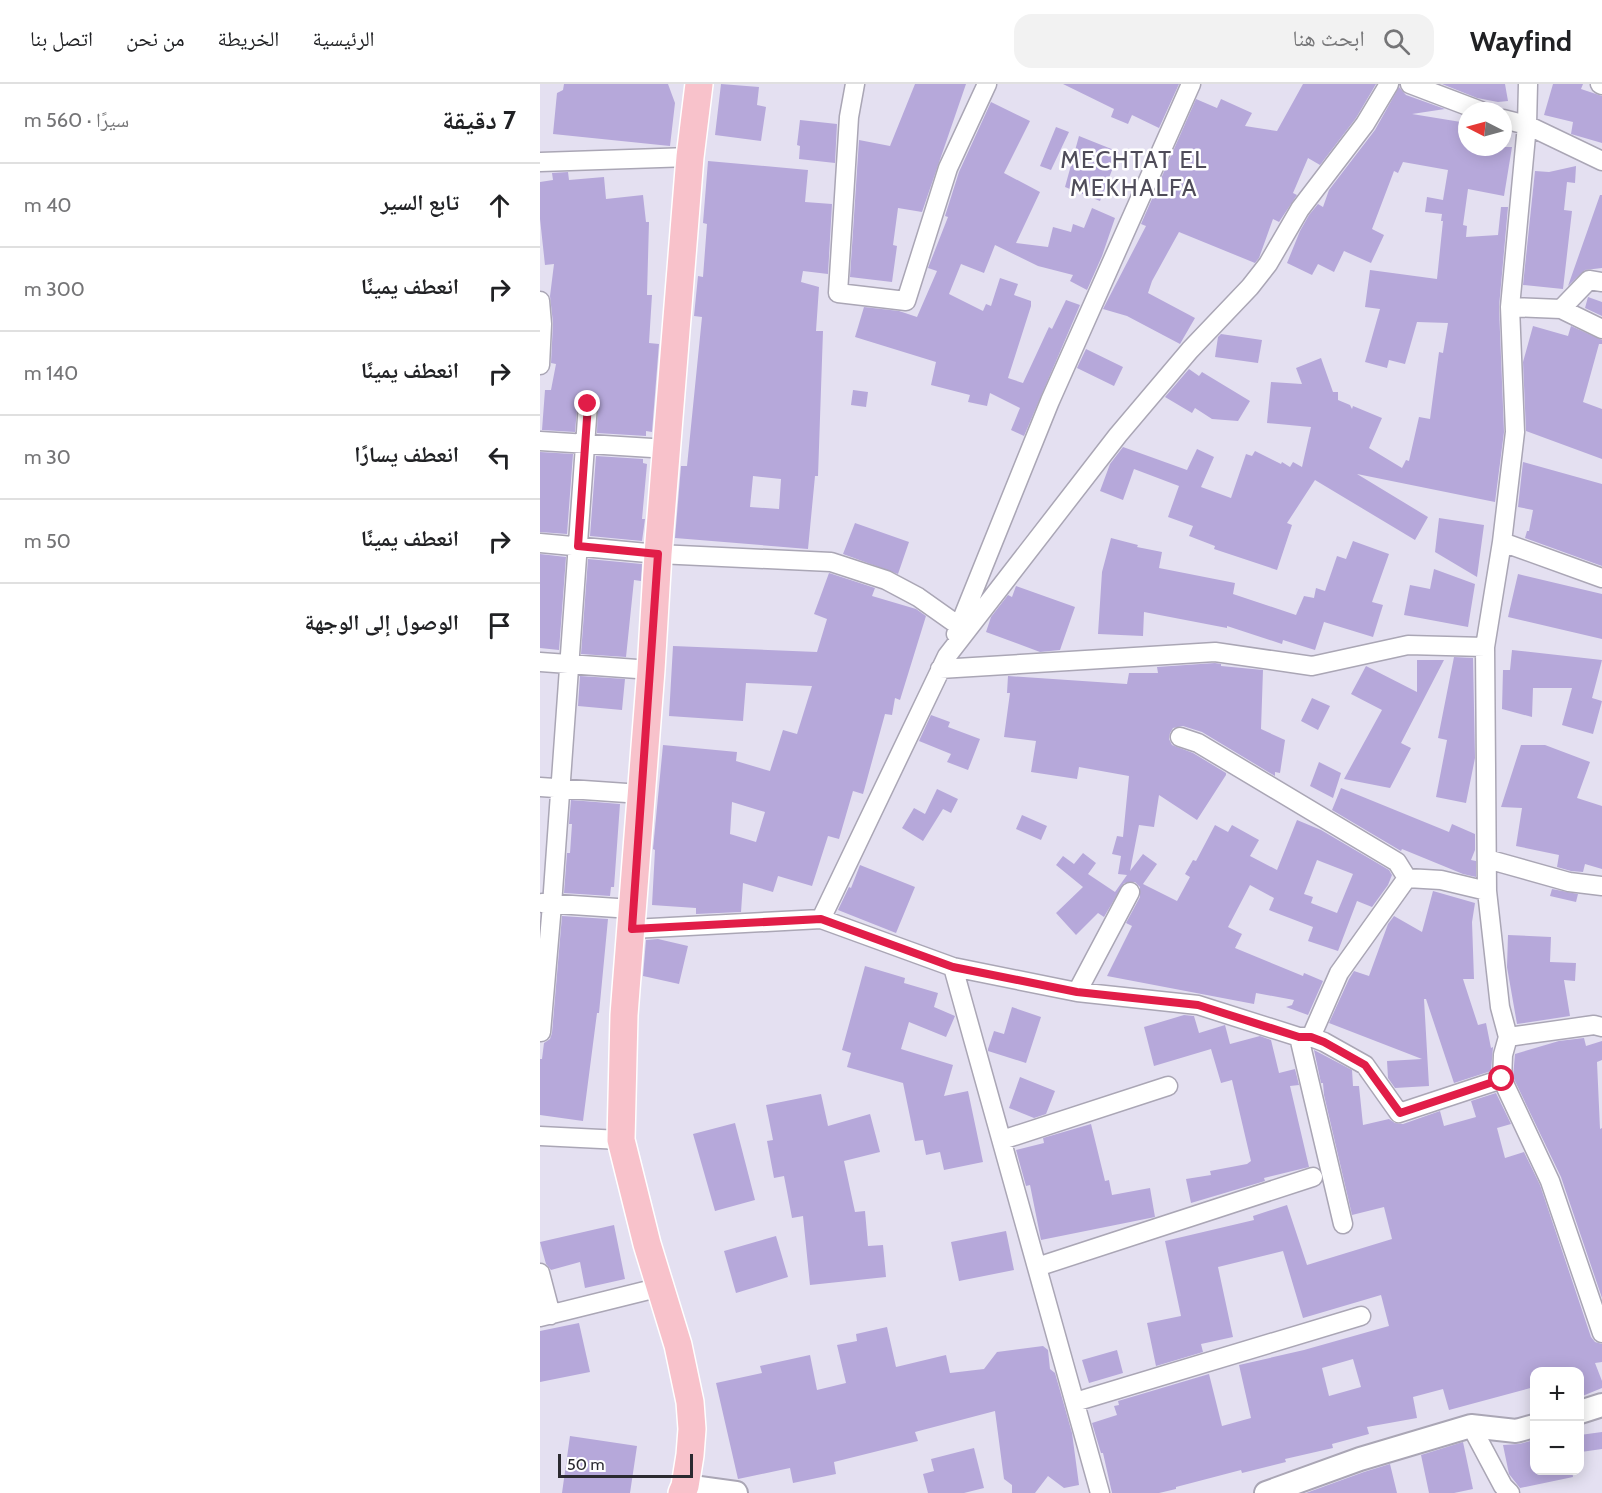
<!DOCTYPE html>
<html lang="ar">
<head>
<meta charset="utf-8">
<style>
	body { margin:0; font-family:Cabin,"Noto Naskh Arabic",sans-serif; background:#f2f2f2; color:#202124; direction:rtl }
	.controls { position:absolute; right:18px; bottom:18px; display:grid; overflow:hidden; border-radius:12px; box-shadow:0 3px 15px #0003 }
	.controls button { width:54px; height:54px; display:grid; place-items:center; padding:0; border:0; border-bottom:2px solid #e0e0e0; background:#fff; color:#202124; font:30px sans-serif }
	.compass { position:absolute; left:918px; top:18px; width:54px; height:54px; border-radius:50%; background:#fff; box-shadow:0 3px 15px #0003; rotate:276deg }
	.scale { position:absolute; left:18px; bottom:15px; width:135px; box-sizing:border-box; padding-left:6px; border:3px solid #2b2a30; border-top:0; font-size:16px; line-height:21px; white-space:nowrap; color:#2b2a30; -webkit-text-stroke:4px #fff; paint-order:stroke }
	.stop { position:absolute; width:18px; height:18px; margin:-14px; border:4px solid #e11d48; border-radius:50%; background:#fff }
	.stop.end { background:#e11d48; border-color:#fff; box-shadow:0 2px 6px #0008 }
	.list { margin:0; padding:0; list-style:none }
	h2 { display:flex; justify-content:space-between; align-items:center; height:78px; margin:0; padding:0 24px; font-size:26px }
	h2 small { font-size:20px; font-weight:400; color:#757577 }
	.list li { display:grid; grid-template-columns:39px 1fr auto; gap:18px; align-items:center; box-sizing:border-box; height:84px; padding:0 24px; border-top:2px solid #e0e0e0 }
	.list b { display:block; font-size:22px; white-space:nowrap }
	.list em { font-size:20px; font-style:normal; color:#757577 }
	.icon { flex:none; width:33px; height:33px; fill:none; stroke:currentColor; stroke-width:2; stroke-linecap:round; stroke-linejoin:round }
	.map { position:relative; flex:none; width:1062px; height:1409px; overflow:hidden; direction:ltr }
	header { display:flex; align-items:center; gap:36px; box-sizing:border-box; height:84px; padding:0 30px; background:#fff; border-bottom:2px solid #e0e0e0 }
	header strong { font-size:28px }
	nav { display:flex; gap:33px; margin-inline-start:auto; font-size:21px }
	.search { width:420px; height:54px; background:#f2f2f2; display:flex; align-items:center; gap:15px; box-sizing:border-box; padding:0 21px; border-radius:18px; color:#757577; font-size:22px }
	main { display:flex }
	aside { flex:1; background:#fff }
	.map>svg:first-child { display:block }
	.building { fill:#b6a8da; fill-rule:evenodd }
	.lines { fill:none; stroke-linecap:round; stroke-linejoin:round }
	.minor-casing { stroke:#aaa6b5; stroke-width:21 }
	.tertiary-casing { stroke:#aaa6b5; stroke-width:26 }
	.primary-casing { stroke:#fff; stroke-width:30 }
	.minor { stroke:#fff; stroke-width:18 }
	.tertiary { stroke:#fff; stroke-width:22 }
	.primary { stroke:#f8c2cb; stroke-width:27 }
	.route { stroke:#e11d48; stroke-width:8 }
	.labels { text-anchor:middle; stroke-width:5; stroke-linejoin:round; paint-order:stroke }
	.quarter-label { font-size:24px; letter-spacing:1.5px; fill:#4f4c59; stroke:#fff }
</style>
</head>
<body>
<header>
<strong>Wayfind</strong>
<div class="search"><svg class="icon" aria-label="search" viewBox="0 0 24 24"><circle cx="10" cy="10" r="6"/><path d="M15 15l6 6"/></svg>ابحث هنا</div>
<nav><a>الرئيسية</a><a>الخريطة</a><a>من نحن</a><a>اتصل بنا</a></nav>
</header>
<main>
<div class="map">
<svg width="1062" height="1409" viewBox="0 0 1062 1409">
	<rect width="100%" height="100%" fill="#e4e0f1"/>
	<path class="building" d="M24,0h104l7,19 -5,43 -117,-12 4,-41 6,-3z
		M181,0l38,3 -2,18 9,2 -5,34 -46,-6z
		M375,0h51l-44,128 -24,-4 -5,37 4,1 -5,36 -42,-5 9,-137 31,6z
		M523,0h116l-20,44 -27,-13 -4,9 -17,-7 3,-8z
		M763,0h73l-20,34 -36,47 -12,-7 -15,35 4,2 -18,27 -6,-3 -14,39 -4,5 -76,-31 -27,49 -4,12 47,25 -15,26 -53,-28 -24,-7 43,-83 -5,-2 55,-125 21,9 4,-9 31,14 -7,13 32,5z
		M902,0h63l3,17 -10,1 -21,-4z
		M1013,0h30l-2,5 21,7v47l-31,-9 2,-12 -29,-7z
		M859,3l7,8 39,14 -33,5 55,9v24h45l-8,49 -36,-7 -5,36 4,1 -1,11 32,-2 3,-28h7l-9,100 5,125 -9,70 -138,-28 71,43 -13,23 -100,-60 -28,43 5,2 -15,45 -63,-21 1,-3 -26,-10 4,-10 -25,-9 11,-31 -45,-17 -11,31 -23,-9 10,-27 13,-17 64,23 10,-21 17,8 -13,30 30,11 15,-44 6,2 3,-5 26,13 1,-2 8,5 3,-5 9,5 9,-40 -44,-4 4,-41 31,2 -6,-16 25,-10 12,34h5v8l12,5 2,4 1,-3 29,12 -13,30 33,20 4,-8 3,1 10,-44 11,2 9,-67 4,1 5,-30 -31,-1 -12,42 -16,-4 -2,8 -22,-6 15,-53 -15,-2 5,-37 67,9 6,-58h-2l1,-7 -17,-2 2,-15 16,3 5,-30 -45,-8 -5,11 -4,-2 -22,58 12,6 -13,28 -27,-12 -10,21 -16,-8 -6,11 -25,-12 13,-32 9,-16 9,-11 5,3 6,-17 46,-60z
		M451,18l39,19 -26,52 36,19 -24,51 32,4 5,-20 18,5 2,-8 11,4 8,-20 23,10 -13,38 -15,34 -17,-9 3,-6 -35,-9 -43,-21 -11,28 -23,-9 -12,30 34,17 3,-7 5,2 9,-28 18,6 -4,11 17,6v5l-23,72 15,5 26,-56 3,2 14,-29 14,5 -56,131 -13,-6 9,-22 -30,-15 -3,13 -19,-4 2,-7 -39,-10 5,-23 -81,-25 9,-30 35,4 18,6 20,-46 -9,-3 20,-51 -3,-1 14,-44z
		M260,36l37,4 -2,39 -36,-4 1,-13 -3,-1z
		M516,43l13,5 -18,38 -11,-4z
		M539,52l40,16 -19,49 -35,-14z
		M168,77l100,9 -3,32 27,2 -4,70 -25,-3 -2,11 18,5 -3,44h7l-5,145h-3l-7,73 -133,-11 6,-72h6l15,-149 -8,-1 4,-40 5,1 4,-53 -4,-1zM213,392l28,3 -2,30 -29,-2z
		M1036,82l-1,17 -8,-1 -3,28 8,1 -9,78 -40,-4 12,-114 14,1z
		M28,88l1,8 35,-3 2,22 37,-4 3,27h3l-2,73h5l-3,48 10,1 -7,88 -6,-1v5l-49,-3 1,-33 -3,-5 -7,-2 -5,1 -5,4 -3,34 -33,-2 3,-40h6l5,-26 -5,-1 2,-40 -3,-27 4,-32 -9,1 -5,-46v-37l13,-2 -1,-7z
		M1060,111h2v73l-17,2 -17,16z
		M1048,213l14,5v14l-17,-8z
		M993,242l35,10 3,-10 31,14v4h-3l-16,58 19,7v50l-76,-28 -3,-69z
		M681,250l41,6 -4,23 -43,-6 3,-20z
		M546,265l37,18 -9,19 -37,-18z
		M649,285l10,7 3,-4 48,29 -12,20 -26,-2 -17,-11 -3,5 -27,-16z
		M313,306l15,2 -2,15 -15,-2z
		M0,368l33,2 -6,80 -27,-2z
		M56,372l47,3v4l4,1 -5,55h3l-3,22 -52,-5z
		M983,378l79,22v82l-77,-28 2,-7h2l4,-21 -15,-3z
		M899,434l45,7 -7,52 -42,-25z
		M315,439l54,19 -11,32 -55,-20z
		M571,454l27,7 -1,2 25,5 -3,16 76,15 -2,11 63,21 8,-19 10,2 2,-10 9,3 12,-35 9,3 7,-18 36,13 -17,48 11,3 -10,32 -49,-15 -9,28 -32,-10 -1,4 -55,-18v2l-83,-16 -1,24 -45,-2 4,-62z
		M0,470l26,3 -7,93 -19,-2z
		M48,475l54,5 -1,17 -7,-1 -8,77 -45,-3z
		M894,485l41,15 -7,43 -64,-12 6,-30 20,4z
		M289,489l46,15 -3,8 44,13 10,7 -26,84 -5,-2 -3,17 -7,-1 -22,80 -10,-3 -14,48 -11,-3 -16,50 -34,-10 -5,16 -30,-9 -2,29 -45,2v-6l-44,-3 3,-55 -2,-1 10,-104 74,7 -1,9 34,10 13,-41 14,4 15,-48 -66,-3 -3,38 -74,-5 4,-70 144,6 10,-33 -13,-5zM192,718l33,10 -9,30 -26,-8z
		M978,490l84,20v45l-94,-22z
		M476,502l59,21 -15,43 -20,2 -54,-20 5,-15 17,-22 4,2z
		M972,566l90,10 -10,38 10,3 -9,33 -31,-9 10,-37h-39l-1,29 -30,-8 1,-39h7z
		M914,573l19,1 2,100 -9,45 -30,-6 11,-57 -9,-2z
		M877,576h27l-43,83 10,5 -21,40 -46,-9 38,-69 -31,-16 15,-28 51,26z
		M675,579l6,1v2l42,4 -2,59 24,11 -5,33 -5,-1v4l-73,-44 -19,-6 -10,2 -3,5 -1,6 3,6 21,8 33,20v2l-29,45 -38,-25 -5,32 -15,-2 -9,46 13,-17 14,10 -14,20 34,17 13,-24 -5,-3 8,-14 3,1 19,-36 13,7 4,-7 27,15 -9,16 27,14 20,-50 24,10 68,40 3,5 -4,10 -16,22 -15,-6 -19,50 -30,-10 5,-14 -44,-17 5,-12 -24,-13 -22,42 14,7 -7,14 68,28 1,-3 19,8 -15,34 -22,-8 6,-2 2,-5 -38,-7 -2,11 -147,-28 25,-50 -6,-3 14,-26v-10l-5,-5 -11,1 -20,34 -6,-4 -22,22 -20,-22 27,-26 -27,-22 7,-9 11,8 9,-11 13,10 -8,11 27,18 12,-17 -9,-1 3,-18 -9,-2 5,-18 6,1 6,-61 -50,-9 -2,12 -46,-7 5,-31 -32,-4 6,-44h-3l1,-17 119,8 2,-11h29l-1,-6zM777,776l36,14 -16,39 -26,-10 2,-6 -9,-3z
		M40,592l45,3 -3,31 -44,-4z
		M772,614l18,8 -12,24 -17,-9z
		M391,631l19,7 -2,5 32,12 -12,31 -21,-8 4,-8 -32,-13z
		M981,661h24l45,17 -13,36 25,8v63l-17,-5 -2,8 -12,-1 -14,-4 2,-12 -43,-9 6,-38 -21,-1z
		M779,678l22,11 -8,25 -23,-12z
		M801,704l108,44 3,-8 23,10v16l-4,10 5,1v16l-13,-3 -61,-25 -1,2 -69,-41z
		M397,705l21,10 -7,14 -8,-4 -20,32 -21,-13 12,-20 11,6z
		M31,716l49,4 -6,83h-3l-1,9 -46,-3 3,-40h3l2,-29h-3z
		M482,731l25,11 -6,14 -25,-11z
		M320,781l55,22 -19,46 -58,-23 11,-23 2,1z
		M1012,805l26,5 -2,8 -26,-6z
		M893,807l42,12 -3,19 2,57h-11l15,46 8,-2 5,25 2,-1 -2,24 -37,12 -28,-84h-2l5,87 -34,2 -7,-10 -1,-17 35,-2 -93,-36 20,-44 5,-8 15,5 19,-52 6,-8 28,16z
		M22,832l46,3 -9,94h-2l-14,108 -43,-6v-56h2l2,-16 6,-4 2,-6z
		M968,851l43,2 -1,25 26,1 -1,18 -11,-1 6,36 -53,8 -10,-57z
		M118,855l30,7 -9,38 -36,-8 3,-36z
		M325,882l40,12 -1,5 34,10 -4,14 21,9 -9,21 -37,-15 -8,27 52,16 -9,31 24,-5 15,71 -39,8 -4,-18 -14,3 -3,-15 -8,1 -12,-58 -56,-16 4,-14 -9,-3z
		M472,923l29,10 -15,46 -38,-12v-2l6,-18 10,3z
		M644,931l10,1 5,17 26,-8 5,19 30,-8 11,4 8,33 16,-4 4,16 -9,1 19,81 -45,11 1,3 -74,22 -5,-24 25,-4 -1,-4 37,-7 4,-3 -19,-81 -11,3 -10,-34 -57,17 -10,-39z
		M1044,954l2,8 16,-5v19l-5,2 3,67 2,-1v170l-41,-121 -48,-100 2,-23 44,-13z
		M774,966l38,20 1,16h6l4,39 26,-6 6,4 8,1 37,-13 4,15 32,-9 -5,-16 25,-8 15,31 -14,4 8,30 19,-6 16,33 51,152 4,5 7,2v18l-7,1 7,18v7l-22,9v-26h-46v16l-85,23 -6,-21 -30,8 4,21 -50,9 2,7 -37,10 1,4 -48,11 1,3 -44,11 -1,-3 -65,17v2l-17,4h-47l-9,-40h-2l-9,-30 25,-8 -3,-9 5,-1 -1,-4 91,-27 13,52 29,-8 -12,-53 65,-15 85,-24 -8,-31 -78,23 -20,-67 -65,16 15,70 -32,7 2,8 -47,14 -9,-43 34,-7 -16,-75 89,-21 -1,-4 34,-11 20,60 85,-26 -8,-32 -32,8 -28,-120 -1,-12h-2zM813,1275l8,28 -32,9 -7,-28z
		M480,993l35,14 -9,23 -12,4 -25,-10z
		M281,1010l7,32 42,-12 10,38 -36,9 11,51 10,-1 3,35 15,-1 3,32 -76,8 -7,-69 -11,2 -8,-42 -10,2 -7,-37 6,-1 -7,-35z
		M195,1039l20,77 -40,11 -22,-77z
		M551,1040l14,57 4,-1 3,15 38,-7 5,29 -114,23 -11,-55 -4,1 -10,-36 28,-7 -1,-5z
		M74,1141l11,54 -40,9 -5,-26 -29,8 -5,-6 -6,-22z
		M466,1147l8,39 -55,11 -8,-39z
		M236,1152l12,41 -52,16 -12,-42z
		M39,1239l11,49 -50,10v-51z
		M347,1243l9,40 50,-12 4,18 34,-4 13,-17 46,-6 5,4 2,19 5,4 17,60 7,52 -15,3 -16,-12 -13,17h-23v-8l-8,-6 -9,-68 -80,21 3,9 -84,21 2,12 -43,9 -3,-15 -52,11 -22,-96 46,-10 -2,-7 50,-11 7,35 29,-7 -9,-38 20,-4 -1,-7z
		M577,1266l6,23 -34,10 -7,-23z
		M1062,1348v17l-21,3 -1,-17z
		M30,1352l67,10 -7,47h-68z
		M994,1356v30h38l1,7 -53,11 -11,-14 -6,-29 16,-1z
		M923,1358l10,47 -19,4h-25l-8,-38z
		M434,1364l10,40 -20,5h-36l-5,-19 11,-3 -3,-12z
		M850,1380l7,29h-91l58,-21z"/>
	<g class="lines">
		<g class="minor-casing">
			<path id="minor" d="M315,0l-6,33 -11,176 68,8 42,-133 39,-84
				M870,0l71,27
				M988,0l-1,41 -17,182 5,125 -13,110 -17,105 2,244 13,116 8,30 -5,18 -1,24 48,102 52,152
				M1060,0l2,1
				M963,35l24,6 75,36
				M0,78l150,-5
				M0,217l2,23 -2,41
				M970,223l51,2 28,-29 13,2
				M1021,225l41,20
				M0,357l128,8
				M962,458l100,36
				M0,459l118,11 173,8 55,18 32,17 41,29
				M416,550l94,-233 141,-317
				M0,578l111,8
				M400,585l275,-17 97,14 96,-21 77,2
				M640,653l18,6 199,119 10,16
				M0,703l101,7
				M947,775l82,23 33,4
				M2,819l90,6
				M281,835l132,48 147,526
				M92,845l189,-10 126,-263 171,-221 72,-85 60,-63 18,-23 32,-55 65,-85 24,-40
				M413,883l124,25 121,13 101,32h12l13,5 41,23 34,48 103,-34
				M537,908l53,-100
				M1,948l11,-127 36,-501
				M759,953l44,187
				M771,953l28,-64 68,-95 34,2 46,11
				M968,953l86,-12 8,2
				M0,1052l81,4
				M462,1056l166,-54
				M497,1183l276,-90
				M0,1189l11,42
				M0,1233l121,-30
				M535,1318l286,-86
				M931,1342l32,60 7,7"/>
		</g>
		<g class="tertiary-casing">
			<path id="tertiary" d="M1040,1328l22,-7
				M145,1402l51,7
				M726,1409l94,-34 111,-33 45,5 18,-5"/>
		</g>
		<g class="primary-casing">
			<path id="primary" d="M142,1409l3,-7 5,-31 2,-26 -2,-27 -12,-57 -31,-101 -26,-104 3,-125 27,-345 7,-116 32,-397 9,-73"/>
		</g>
		<use href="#minor" class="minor"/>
		<use href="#tertiary" class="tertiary"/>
		<use href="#primary" class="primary"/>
	</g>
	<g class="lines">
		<path class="route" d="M48,320l-10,142 80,8 -26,375 189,-10 132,48 124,25 121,13 101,32h12l13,5 41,23 35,48 102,-34"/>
	</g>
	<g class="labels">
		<g class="quarter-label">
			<text x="594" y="84">MECHTAT EL<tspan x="594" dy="28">MEKHALFA</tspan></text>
		</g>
	</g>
</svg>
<div class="controls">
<button>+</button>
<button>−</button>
</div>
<svg class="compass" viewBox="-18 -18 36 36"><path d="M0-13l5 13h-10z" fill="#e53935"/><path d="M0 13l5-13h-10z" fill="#757577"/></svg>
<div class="scale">50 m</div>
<div class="stop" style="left:962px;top:995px"></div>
<div class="stop end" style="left:48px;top:320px"></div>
</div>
<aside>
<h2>7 دقيقة<small>سيرًا · 560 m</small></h2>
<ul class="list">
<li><svg class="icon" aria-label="ahead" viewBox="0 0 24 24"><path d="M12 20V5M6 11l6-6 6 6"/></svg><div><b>تابع السير</b></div><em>40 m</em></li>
<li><svg class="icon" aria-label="right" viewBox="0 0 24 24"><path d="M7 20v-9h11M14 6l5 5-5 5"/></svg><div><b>انعطف يمينًا</b></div><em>300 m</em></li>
<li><svg class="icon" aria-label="right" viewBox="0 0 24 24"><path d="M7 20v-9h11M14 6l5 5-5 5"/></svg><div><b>انعطف يمينًا</b></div><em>140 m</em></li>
<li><svg class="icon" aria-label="left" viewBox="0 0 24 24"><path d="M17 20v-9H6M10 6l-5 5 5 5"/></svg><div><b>انعطف يسارًا</b></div><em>30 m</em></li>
<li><svg class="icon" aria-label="right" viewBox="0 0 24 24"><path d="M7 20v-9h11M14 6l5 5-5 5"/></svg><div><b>انعطف يمينًا</b></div><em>50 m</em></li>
<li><svg class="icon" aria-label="arrive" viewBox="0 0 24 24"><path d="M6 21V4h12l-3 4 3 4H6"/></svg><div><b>الوصول إلى الوجهة</b></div></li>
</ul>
</aside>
</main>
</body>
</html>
